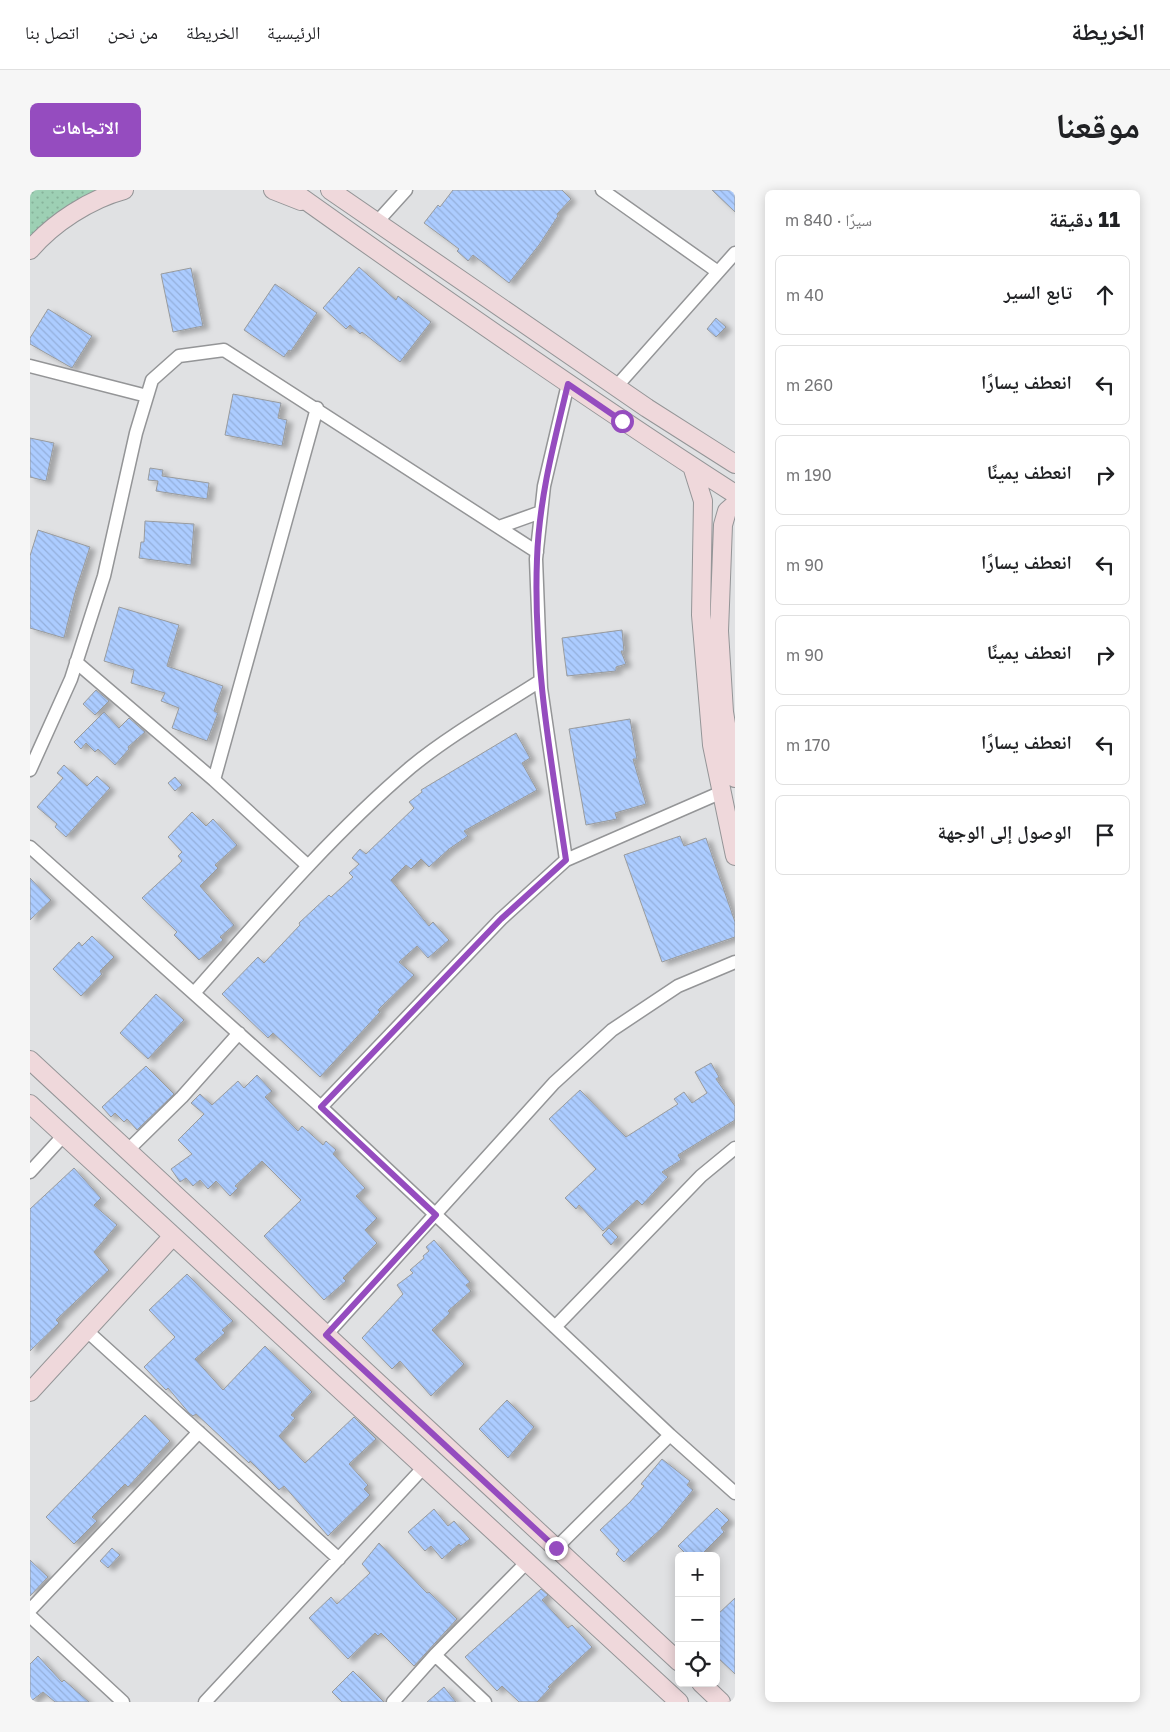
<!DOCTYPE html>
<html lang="ar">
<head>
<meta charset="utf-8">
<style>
	body { margin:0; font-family:"Golos Text","Noto Naskh Arabic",sans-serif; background:#f6f6f6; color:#202124; direction:rtl }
	.controls { position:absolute; right:15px; bottom:15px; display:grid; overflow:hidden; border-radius:8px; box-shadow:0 2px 12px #0003 }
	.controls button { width:45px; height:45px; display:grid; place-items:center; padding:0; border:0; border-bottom:1px solid #e0e0e0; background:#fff; color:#202124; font:25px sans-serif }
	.stop { position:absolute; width:15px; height:15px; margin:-11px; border:4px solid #954cbf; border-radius:50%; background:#fff }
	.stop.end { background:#954cbf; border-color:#fff; box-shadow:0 1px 5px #0008 }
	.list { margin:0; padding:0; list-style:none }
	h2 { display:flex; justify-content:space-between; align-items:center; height:65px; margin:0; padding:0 20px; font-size:21px }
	h2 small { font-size:16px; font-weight:400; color:#757577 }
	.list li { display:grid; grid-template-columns:32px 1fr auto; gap:15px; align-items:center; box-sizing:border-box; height:80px; margin:0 10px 10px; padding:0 10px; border:1px solid #e0e0e0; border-radius:8px }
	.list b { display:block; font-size:19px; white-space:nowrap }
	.list em { font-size:16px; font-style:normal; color:#757577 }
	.icon { flex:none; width:28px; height:28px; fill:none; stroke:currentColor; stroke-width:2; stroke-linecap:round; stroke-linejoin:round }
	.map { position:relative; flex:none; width:705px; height:1512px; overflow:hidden; direction:ltr; border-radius:8px }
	header { display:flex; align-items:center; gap:30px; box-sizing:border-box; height:70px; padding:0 25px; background:#fff; border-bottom:1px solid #e0e0e0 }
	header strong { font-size:24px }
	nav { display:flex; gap:28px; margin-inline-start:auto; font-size:18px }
	.intro { display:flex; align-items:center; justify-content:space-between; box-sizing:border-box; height:120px; padding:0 30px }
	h1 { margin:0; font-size:35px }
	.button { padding:12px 22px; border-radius:8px; background:#954cbf; color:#fff; font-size:18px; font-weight:700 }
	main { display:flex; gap:30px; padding:0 30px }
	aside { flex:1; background:#fff; border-radius:8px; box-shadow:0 2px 12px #0003 }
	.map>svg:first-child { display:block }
	.grass { fill:url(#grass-dots) }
	.building { fill:url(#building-back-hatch); stroke:#999b9d; filter:url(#shadow) }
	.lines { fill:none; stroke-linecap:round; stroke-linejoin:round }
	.street-casing { stroke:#949597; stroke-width:15 }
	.secondary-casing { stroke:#949597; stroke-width:20 }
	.street { stroke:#fff; stroke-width:12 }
	.secondary { stroke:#efd8db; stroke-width:18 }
	.route { stroke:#954cbf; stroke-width:6 }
</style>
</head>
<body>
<header>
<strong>الخريطة</strong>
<nav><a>الرئيسية</a><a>الخريطة</a><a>من نحن</a><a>اتصل بنا</a></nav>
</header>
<div class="intro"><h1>موقعنا</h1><a class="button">الاتجاهات</a></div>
<main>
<aside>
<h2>11 دقيقة<small>سيرًا · 840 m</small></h2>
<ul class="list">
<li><svg class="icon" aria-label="ahead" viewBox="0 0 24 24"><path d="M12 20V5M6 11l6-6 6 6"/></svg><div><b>تابع السير</b></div><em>40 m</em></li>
<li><svg class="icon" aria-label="left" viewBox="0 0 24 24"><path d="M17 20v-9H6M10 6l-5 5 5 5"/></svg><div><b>انعطف يسارًا</b></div><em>260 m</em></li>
<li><svg class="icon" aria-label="right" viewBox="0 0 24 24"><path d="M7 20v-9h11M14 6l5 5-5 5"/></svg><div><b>انعطف يمينًا</b></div><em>190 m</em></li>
<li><svg class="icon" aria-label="left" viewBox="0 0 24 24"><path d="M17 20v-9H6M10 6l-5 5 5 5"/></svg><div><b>انعطف يسارًا</b></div><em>90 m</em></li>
<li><svg class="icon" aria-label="right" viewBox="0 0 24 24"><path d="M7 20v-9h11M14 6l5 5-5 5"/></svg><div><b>انعطف يمينًا</b></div><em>90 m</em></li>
<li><svg class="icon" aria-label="left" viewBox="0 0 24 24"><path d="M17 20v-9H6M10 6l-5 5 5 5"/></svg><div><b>انعطف يسارًا</b></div><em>170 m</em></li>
<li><svg class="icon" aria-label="arrive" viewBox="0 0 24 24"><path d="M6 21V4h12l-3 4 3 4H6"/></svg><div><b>الوصول إلى الوجهة</b></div></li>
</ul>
</aside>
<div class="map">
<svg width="705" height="1512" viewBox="0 0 705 1512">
	<defs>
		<pattern id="grass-dots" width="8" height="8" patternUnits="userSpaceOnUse" patternTransform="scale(1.25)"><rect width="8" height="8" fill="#9dd0b4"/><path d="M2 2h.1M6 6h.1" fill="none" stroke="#87b39b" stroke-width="1.8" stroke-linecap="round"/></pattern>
		<pattern id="building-back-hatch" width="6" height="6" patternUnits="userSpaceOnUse" patternTransform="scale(1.25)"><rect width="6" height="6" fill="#acccff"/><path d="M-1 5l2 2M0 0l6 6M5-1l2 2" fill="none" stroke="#94afdb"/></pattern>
		<filter id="shadow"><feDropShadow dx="5.5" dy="3" stdDeviation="2.5" flood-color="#0004"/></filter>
	</defs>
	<rect width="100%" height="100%" fill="#e0e1e3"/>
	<path class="grass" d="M0,0h65l-30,18 -35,30z"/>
	<path class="building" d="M423,0h109l9,9 -14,15 1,2 -19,29 -30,38 -36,-28 -5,6 -11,-10 2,-2 -35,-26 14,-18 2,2z
		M682,0h23v22z
		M329,77l37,33 2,-4 33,26 -31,40 -38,-30 -2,2 -10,-9 -4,4 -23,-21z
		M161,78l12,58 -30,6 -12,-58z
		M245,94l42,29 -26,38 -2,-1 -5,7 -40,-27z
		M18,119l44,27 -20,32 -42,-24v-6z
		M686,128l10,9 -10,10 -9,-8z
		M203,204l48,9 -3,15 9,2 -5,26 -57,-11z
		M0,248l24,5 -8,38 -16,-4z
		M120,278l13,2 -1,6 47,7 -2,16 -51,-8 2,-10 -10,-1z
		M115,331l49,3 -3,41 -52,-7 2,-16h3z
		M8,340l52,17 -15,46 -11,45 -34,-10v-72z
		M89,417l60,18 -12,41 56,20 -9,25 4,2 -11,28 -35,-13 7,-20 -18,-7 4,-8 -34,-10 3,-13 -30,-9z
		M592,440l2,21h-3l5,13 -10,3v4l-49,5 -5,-38z
		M66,500l13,11 -14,14 -12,-11z
		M74,522l15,16 10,-10 16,14 -17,15 1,2 -14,16 -17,-16 -3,3 -9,-9 -5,6 -7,-7z
		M600,529l7,40h-4l13,45 -31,9 2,6 -31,6 -17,-96z
		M486,543l14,25 -8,5 15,27 -73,41 4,5 -19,13 -20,18 -8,-8 -10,10 -5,-4 -15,15 38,46 4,-4 16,18 -21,18 -11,-12 -18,16 15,13 -36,35 2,2 -60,65 -47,-44 -5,5 -46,-44 36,-37 6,6 36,-38 -1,-2 30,-28 2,2 22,-20 -4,-4 10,-9 -7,-6 8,-9 6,5 48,-46 -5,-6 13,-10 -1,-2z
		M34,575l23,21 10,-10 13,12 -44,49 -11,-10 2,-3 -20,-17 26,-29 -6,-5z
		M145,587l7,8 -7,6 -7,-8z
		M162,622l14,14 7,-7 24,26 -22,20 3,3 -18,18 34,39 -14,12 3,3 -24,20 -25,-25 3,-3 -35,-34 40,-37 -4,-5 4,-4 -14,-15z
		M650,646l4,10 22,-8 29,84v15l-73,25 -38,-107z
		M0,688l21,22 -21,20z
		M62,746l22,21 -14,14 2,3 -21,22 -28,-27 26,-27 3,4z
		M126,804l28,26 -36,39 -28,-26z
		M681,873l8,14 -3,2 19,27v14l-57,35 3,5 -19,12 6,5 -26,28 -5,-5 -34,31 -24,-26 -3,4 -11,-11 31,-29 -47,-50 31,-29 46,47 52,-33 -4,-5 10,-7 8,11 15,-10 -12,-21z
		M116,876l28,28 -37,36 -10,-11 -3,3 -9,-9 -4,4 -9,-10z
		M227,885l15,16 -7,6 33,34 4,-5 21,19 3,-4 10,9 -3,4 32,34 -9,8 21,22 -12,12 12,13 -34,35 3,3 -22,19 -60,-64 37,-36 -39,-39 -27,25 3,2 -8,8 -14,-15 -8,8 -8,-9 -7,6 -7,-8 -6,4 -9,-13 21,-15 -14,-14 26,-26 -13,-11 9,-9 12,11 26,-24 6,7z
		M44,978l27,30 -7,7 23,20 -23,27 15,18 -53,50 3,3 -29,28v-142z
		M579,1038l9,9 -7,8 -9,-10z
		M404,1050l36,42 -4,3 5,6 -23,20 2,2 -18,17 32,34 -33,32 -31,-35 -8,8 -30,-31 41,-44 -6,-9 16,-12 -3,-3 14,-12 -1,-2 6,-5 -3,-4z
		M157,1084l46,47 -11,9 3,3 -30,26 28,31 42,-44 47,46 -21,23 4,3 -16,18 26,27 49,-46 22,22 -27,25 19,21 -4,4 6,6 -42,41 -44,-50 -5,4 -29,-29 -1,2 -53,-49 -3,2 -4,-3 -21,-25 -2,2 -22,-23 31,-30 -26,-27z
		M477,1210l27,27 -26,31 -29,-29z
		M115,1225l25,26 -42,46 -3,-3 -33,33 5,4 -23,23 -28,-27z
		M632,1269l28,22 -3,4 6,5 -32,39 -37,33 -8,-8 3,-4 -19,-20 30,-28 14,-16 -3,-2z
		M687,1318l12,12 -8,8 3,4 -24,24h-12l-10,-10z
		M404,1319l14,17 6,-5 16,18 -9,7 -2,-2 -17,15 -11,-13 -6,5 -17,-19z
		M349,1353l48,50 2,-1 28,27 -43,47 -33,-33 -3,3 -3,-3 -27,26 -39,-41 22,-21 6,7 33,-31 -8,-9z
		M82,1358l8,7 -12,13 -8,-7z
		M0,1370l18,17 -18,19z
		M511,1399l7,6 -6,5 26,28 4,-3 20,22 -44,40 2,1 -13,14h-18l-17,-16 -5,5 -32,-34z
		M705,1408v76l-19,-18v-40z
		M8,1466l24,26 2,-2 25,22h-34l-12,-10 -13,10v-38z
		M323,1481l31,31h-42l-10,-10z
		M414,1497l12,15h-29z"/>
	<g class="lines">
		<g class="street-casing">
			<path id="street" d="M572,0l116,82
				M347,32l29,-32
				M0,176l117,30
				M586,197l119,-134
				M469,337l42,-15
				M46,472l138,118 93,85
				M0,580l41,-91 33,-103 32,-143 16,-53 27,-24 45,-6 313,202
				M184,590l103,-372
				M0,657l291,260 349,328 65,58
				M536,670l-25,-172 -5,-129 8,-73 24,-102
				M164,803c69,-78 137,-158 217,-226 39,-32 87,-59 129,-86
				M291,917l180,-188 65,-59 156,-68
				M98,960l54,-53 57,-64
				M0,982l34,-37
				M525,1137l146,-151 34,-28
				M57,1141l252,228
				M296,1145l228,-252 58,-53 66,-44 57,-24
				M526,1358l114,-113
				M0,1420l169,-178
				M0,1426l93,86
				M405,1465l92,-93
				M175,1512l219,-235
				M363,1512l42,-47 50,47"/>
		</g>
		<g class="secondary-casing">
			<path id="secondary" d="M243,0l28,11
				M261,0c146,104 293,207 444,304
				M300,0l317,218 88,56
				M0,60c23,-27 60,-51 94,-60
				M662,276l11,35 -2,114 11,130 23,111
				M705,314l-8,7 -4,14 -4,106 5,81 11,66
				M0,870l649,602
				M0,914l649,598
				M0,1202l143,-156
				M671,1493l20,19"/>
		</g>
		<use href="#street" class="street"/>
		<use href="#secondary" class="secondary"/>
	</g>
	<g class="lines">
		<path class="route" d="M526,1358l-230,-213 110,-120 -115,-108 180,-188 65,-59c-15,-100 -33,-200 -29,-301 2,-60 17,-117 31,-175l54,37"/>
	</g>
</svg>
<div class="controls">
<button>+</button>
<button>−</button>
<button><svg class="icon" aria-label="locate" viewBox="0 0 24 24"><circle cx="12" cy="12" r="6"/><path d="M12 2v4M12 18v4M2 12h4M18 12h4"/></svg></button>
</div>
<div class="stop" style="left:592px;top:231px"></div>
<div class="stop end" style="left:526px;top:1358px"></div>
</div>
</main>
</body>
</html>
